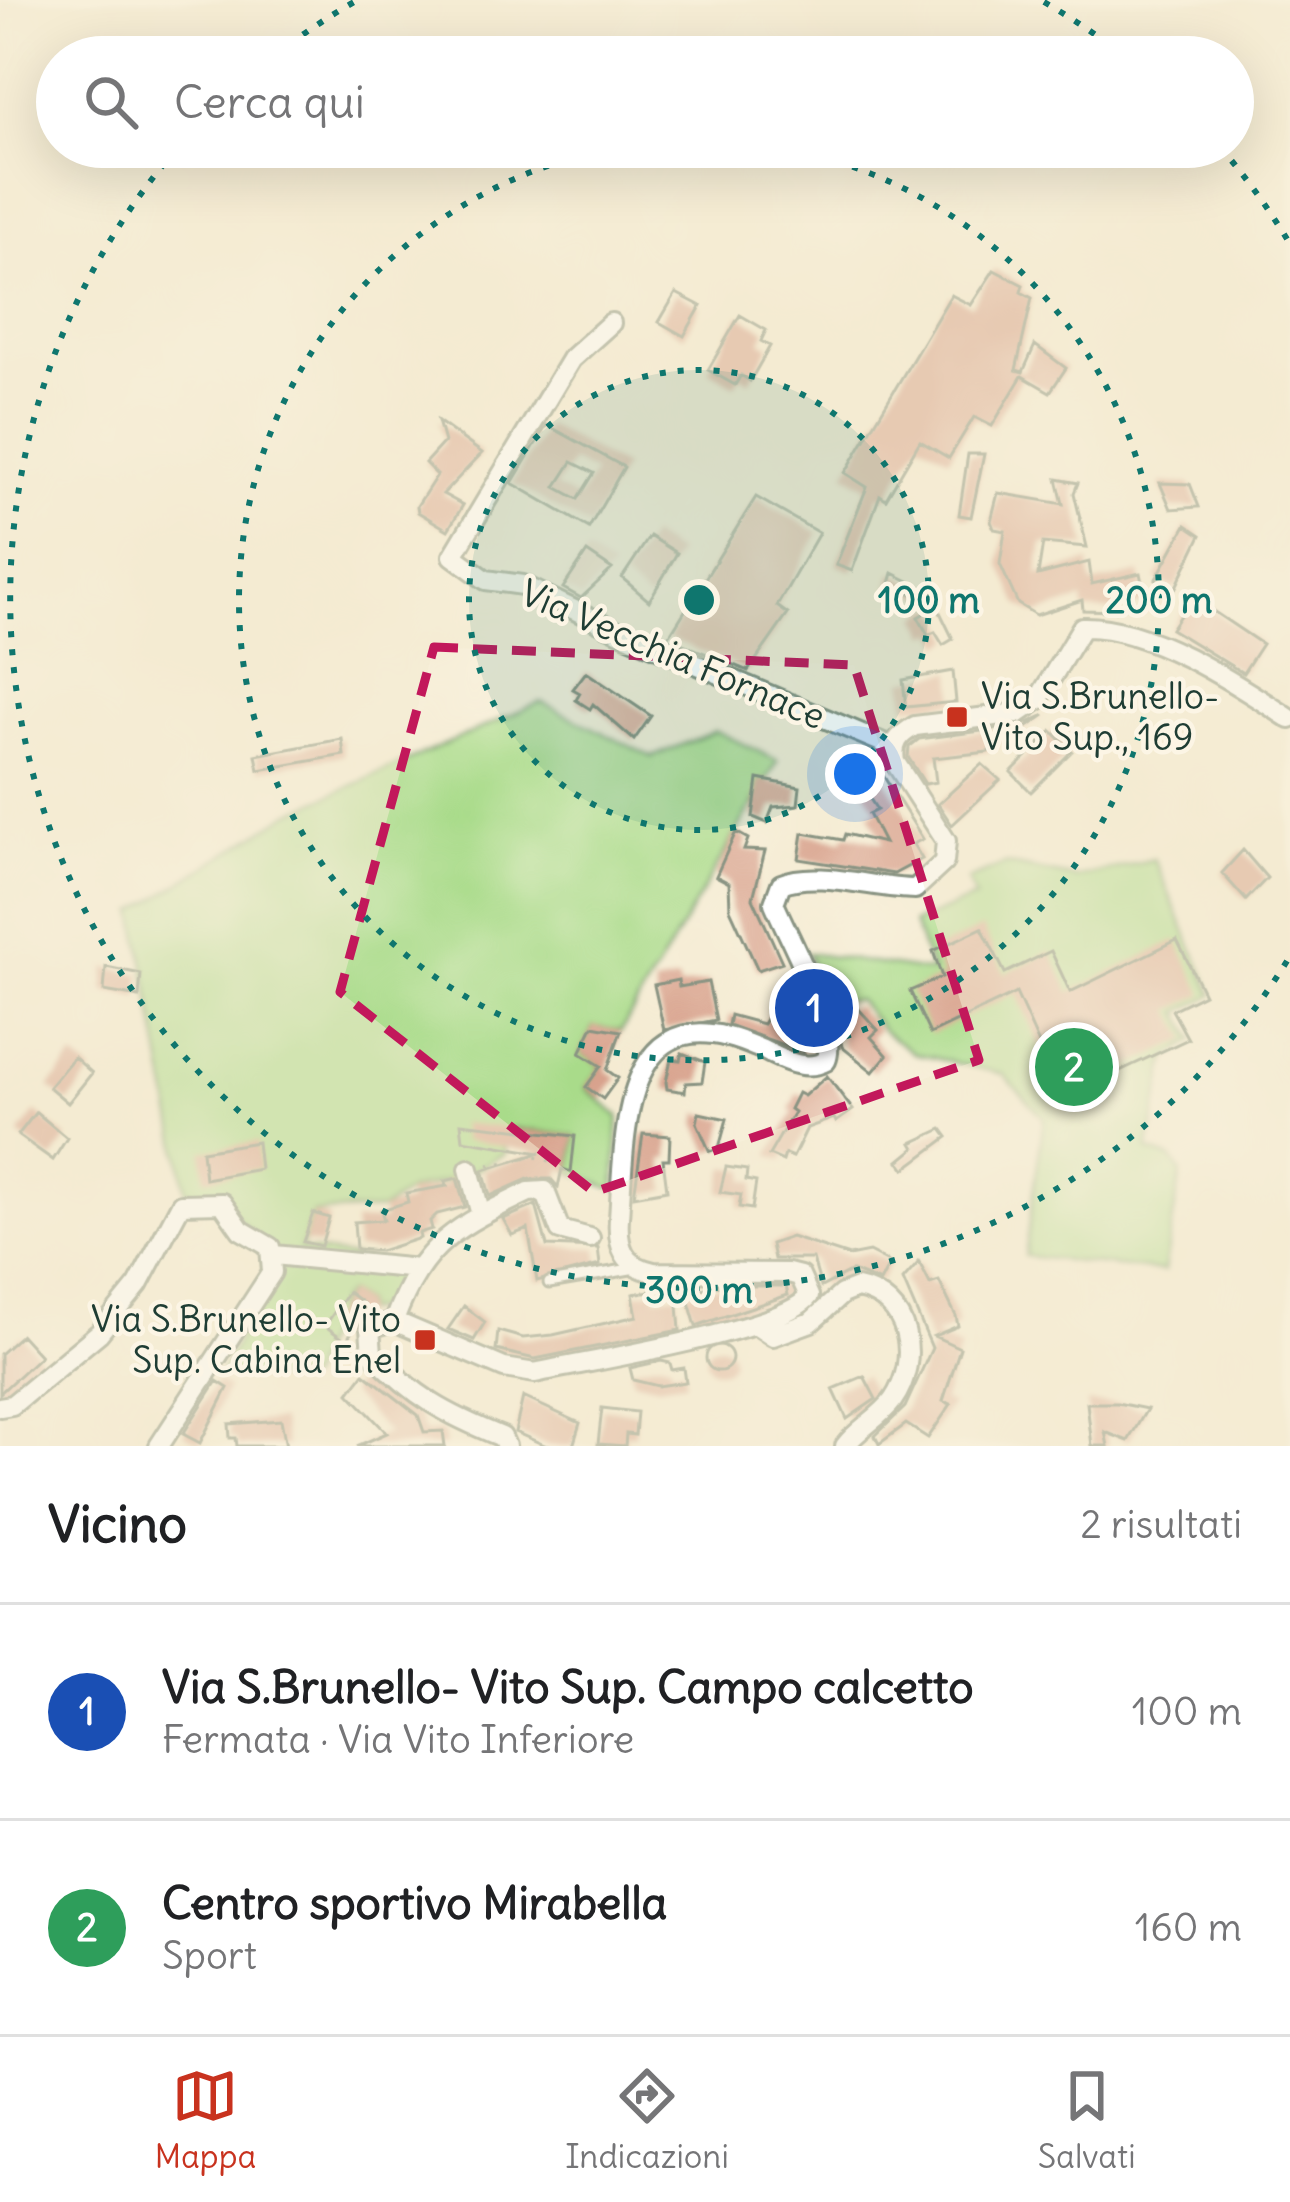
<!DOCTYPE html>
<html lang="it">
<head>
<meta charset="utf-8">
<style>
	body { margin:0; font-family:Delius,sans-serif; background:#f6f6f6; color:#202124 }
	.you { position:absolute; left:855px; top:774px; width:42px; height:42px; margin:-30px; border:9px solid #fff; border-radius:50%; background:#1a73e8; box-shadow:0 0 0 18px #1a73e833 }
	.badge { display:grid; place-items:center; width:78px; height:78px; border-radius:50%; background:#c8321e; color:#fff; font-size:39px; font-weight:700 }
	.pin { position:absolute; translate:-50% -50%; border:6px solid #fff; box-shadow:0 3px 12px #0006 }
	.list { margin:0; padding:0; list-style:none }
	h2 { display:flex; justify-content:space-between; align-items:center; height:156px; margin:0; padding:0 48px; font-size:51px }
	h2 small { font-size:39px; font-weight:400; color:#757577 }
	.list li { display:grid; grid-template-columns:78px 1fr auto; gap:36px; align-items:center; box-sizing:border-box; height:216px; padding:0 48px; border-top:3px solid #e0e0e0 }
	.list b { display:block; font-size:45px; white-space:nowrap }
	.list p { margin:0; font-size:39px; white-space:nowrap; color:#757577 }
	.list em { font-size:39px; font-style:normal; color:#757577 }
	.icon { flex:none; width:66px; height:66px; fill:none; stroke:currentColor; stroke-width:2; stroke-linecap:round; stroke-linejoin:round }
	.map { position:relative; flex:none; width:1290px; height:1446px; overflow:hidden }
	.search { position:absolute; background:#fff; box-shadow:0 12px 48px #0002; left:36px; right:36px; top:36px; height:132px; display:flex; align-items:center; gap:30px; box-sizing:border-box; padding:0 42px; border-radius:66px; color:#757577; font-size:45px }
	.sheet { height:588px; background:#fff }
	nav { display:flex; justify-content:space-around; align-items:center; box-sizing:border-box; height:168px; border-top:3px solid #e0e0e0; background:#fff; font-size:33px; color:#757577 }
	nav a { display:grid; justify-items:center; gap:6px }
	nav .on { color:#c8321e }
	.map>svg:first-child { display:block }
	.green { fill:#a9db8a; stroke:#648c5f; stroke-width:3 }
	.building { fill:#d8a28d; fill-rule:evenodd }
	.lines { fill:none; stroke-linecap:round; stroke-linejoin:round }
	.lane-casing { stroke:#8a9483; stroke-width:15 }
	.street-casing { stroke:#8a9483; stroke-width:24 }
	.path { stroke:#8a9483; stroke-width:3; stroke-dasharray:3 9; stroke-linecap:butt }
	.lane { stroke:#fff; stroke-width:9 }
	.street { stroke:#fff; stroke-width:18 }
	.marked { fill:none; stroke:#c2185b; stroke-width:9; stroke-dasharray:24 15; stroke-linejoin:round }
	.ring { fill:none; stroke:#0f766e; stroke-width:6; stroke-dasharray:6 12 }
	.poi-dot { fill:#c8321e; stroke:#fcf5e5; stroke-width:4.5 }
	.labels { text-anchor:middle; stroke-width:9; stroke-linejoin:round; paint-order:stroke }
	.street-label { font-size:36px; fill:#1f3d34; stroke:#fcf5e5 }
	.poi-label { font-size:36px; fill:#1f3d34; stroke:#fcf5e5; text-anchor:start }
	.centre { fill:#0f766e; stroke:#fcf5e5; stroke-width:6 }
	.ring-label { font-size:36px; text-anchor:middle; font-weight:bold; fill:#0f766e; stroke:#fcf5e5; stroke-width:9; stroke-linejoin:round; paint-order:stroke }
</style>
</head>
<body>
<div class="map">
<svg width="1290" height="1446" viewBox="0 0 1290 1446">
	<rect width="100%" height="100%" fill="#fcf5e5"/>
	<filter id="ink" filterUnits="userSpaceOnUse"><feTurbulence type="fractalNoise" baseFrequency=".00833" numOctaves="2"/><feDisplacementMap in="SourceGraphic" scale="24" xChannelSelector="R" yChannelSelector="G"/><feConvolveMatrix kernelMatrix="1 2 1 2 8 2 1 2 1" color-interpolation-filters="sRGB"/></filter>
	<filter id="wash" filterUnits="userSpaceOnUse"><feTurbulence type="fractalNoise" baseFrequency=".004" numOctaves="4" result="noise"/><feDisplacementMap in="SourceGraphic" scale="48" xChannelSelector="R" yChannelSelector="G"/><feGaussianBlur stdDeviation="2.7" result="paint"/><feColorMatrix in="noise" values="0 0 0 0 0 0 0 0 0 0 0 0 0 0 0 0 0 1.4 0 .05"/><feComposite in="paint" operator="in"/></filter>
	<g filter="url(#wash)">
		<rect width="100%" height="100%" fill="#f4ebd2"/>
		<path class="green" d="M541,702l111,55 64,-26 62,30 -157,270 -28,-4 -12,26 21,13 -16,22 33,28 -4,74 -44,-18 4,-36 -62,-8 -11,12 3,13 -40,23 -56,15 -28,19 -68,3 -12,36 106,16 -18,42 -25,5 -1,-9 -15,-10 -9,8 -32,79 -88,-5 53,-103 2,-17 -52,-52 -34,-2 -53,-289 155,-99z
			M1154,859l59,136 -33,17 14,28 -27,18 -19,93 24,8 9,14 -17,98 -139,-15 19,-138 -41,-44 -89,-21 -31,-22 -25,-31 -32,1 -19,-48 125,19 -19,-49 62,-25 -8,-18 39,-16 70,14z"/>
		<g id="blocks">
			<path class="building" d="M994,270l29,15 -2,7 11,6 -16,72 7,2 12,-27 31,23 -16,24 -28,-16 -30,50 -18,-9 -25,41 -29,-17 -34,58 -6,-4 -28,76 -16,-6 31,-78 -22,-14 106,-178 20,10z
				M676,293l25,13 -17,30 -25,-14z
				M740,315l26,15 -5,11 9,5 -20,35 -9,-6 -6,10 -27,-15z
				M438,421l44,32 -39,41 20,11 -15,25 -30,-18 -1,-6 20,-31 -12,-12 19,-21z
				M547,425l77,42 -35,61 -77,-45zM572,462l22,11 -16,26 -22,-12z
				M968,454h16l-13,63 -12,-2z
				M1057,479l21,4 -4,10 13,54 -44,-4 -5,32 51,-13 3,22 48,-11 6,29 -31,9 -32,-1 -1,-10 -46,15 -18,-11 -18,-40 5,-33 -11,-2 -3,-8 7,-28 65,11z
				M1160,483l30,1 9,23 -28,2z
				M756,497l63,36 -42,73 11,8 -40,57 -80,-33z
				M1186,525l15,10 -26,54 -19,-10z
				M650,536l27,17 -28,48 -27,-23z
				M587,552l25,17 -31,29 -18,-10z
				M893,573l42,21 -2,5 -44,-12z
				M1192,597l70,47 -19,29 -72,-44z
				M937,606l16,33 -10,6 -8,-13 -7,3 -10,-18z
				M953,671l3,31 -50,5 -3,-27z
				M586,672l65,44 -17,24 -41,-36 -3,5 -14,-9 4,-7 -7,-4z
				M1045,715l-39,27 -2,-6 -16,16 -55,6 3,24 -11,2 -17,-27 1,-10 10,-8 102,-13z
				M1052,731l20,20 -41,41 -20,-20z
				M342,739l2,16 -85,15 -3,-15z
				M982,764l18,16 -48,45 -14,-21z
				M879,769l44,70 -10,5 9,15 -28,15 -95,-15 4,-26 40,7 2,-6 39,9 -15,-29 8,-4 -19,-30z
				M758,779l42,8 -2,18 -25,2 -6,16 -14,-6z
				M736,832l12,7 -4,11 21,1 -12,47 29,64 -24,8 -28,-61 -1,-26 -13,-7z
				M1243,850l24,28 -21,22 -24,-27z
				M982,928l23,45 46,-22 19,41 107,-52 27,54 -32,16 16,29 -79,37 -19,-41 -45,22 -29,-64 -86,41 -20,-43 32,-14 -9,-26z
				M106,967l35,7 -2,23 -35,-6z
				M678,980l1,7 29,-5 8,38 -52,10 -10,-45z
				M775,1004l32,20 6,13 -10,15 -75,-27 2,-10 33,9z
				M856,1006l22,24 -7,7 16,18 -14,17 -31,-25 -6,-33z
				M593,1026l28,5 -14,39 11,8 -15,21 -17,-12 15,-21 -21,-13z
				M682,1053l23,9 -3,20 -16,1 -1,9 -18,-3 -1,-7 5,-23 9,1z
				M74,1057l18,16 -24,30 -19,-16z
				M827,1076l26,34 -17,12 -2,-4 -27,10 -14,29 -8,-3 -2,7 -14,-6 25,-43 -4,-3 8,-16 6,3z
				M36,1112l31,26 -14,22 -35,-25z
				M699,1113l28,6 -8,29 -9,4 -13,-29z
				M461,1123l114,13 -4,36 -9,-3 -4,18 -7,-8h-23l-38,17 -7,-26 57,-17 -77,-13z
				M942,1129l6,8 -43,32 -6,-8 16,-13 -3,-5z
				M643,1134l27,2 -1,23h-6l4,31 -33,6z
				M257,1142l3,27 -55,10 -3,-28z
				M726,1167l21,3 -1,10 10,2 -4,27 -13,-2 2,-12 -21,-3z
				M457,1178l8,29 -28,7 -7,7 2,8 -13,4 1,5 -40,13 -24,-2 -2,-27 30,-2 -3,-10 27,-8 -2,-9 41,-7 -2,-5z
				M536,1205l11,41 51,2 2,17 -63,16 -9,-52 -16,6 -9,-16z
				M313,1213l16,5 -8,28 -18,-4z
				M791,1237l58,19 20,-4 21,11 -10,19 -28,-11 -31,16 -8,-28h-39l-3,-15z
				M919,1262l11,22 9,-3 17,35 2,10 -24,10 26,12 -17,53 8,3 -23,34 -22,-14 -27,20 -4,-8 30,-29 27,-59 -29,-68z
				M716,1286h70l2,9 -92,31 -10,-34z
				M655,1290l1,7 21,-3 3,36 -145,29 -39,-9 2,-19 25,7 30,-3 84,-19 -4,-22z
				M348,1292l15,11 1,9 -18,29 -21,-15z
				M464,1306l21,16 -11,18 -26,-11z
				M21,1335l19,21 -40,37v-39z
				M706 1358a13 13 0 1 1 26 0a13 13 0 1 1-26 0Z
				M661,1361l9,2 2,7 12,-2 2,14 -28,4 -25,-6 -3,-12z
				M364,1373l54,42 6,17 19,-1 2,15h-88l30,-13 -38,-40z
				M864,1376l12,23 -29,20 -14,-30z
				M217,1381l11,7 -28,55 -17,-9z
				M523,1397l57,26 -7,23h-26l-32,-14z
				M1087,1403h30l30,6 -19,32 -23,-9 3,14h-16z
				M602,1408l35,4 -2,23 -9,-1 -1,12 -27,-2z
				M281,1420l5,26h-49l-1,-8h-6l-1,-14z"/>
		</g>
	</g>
	<g filter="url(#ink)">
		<use href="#blocks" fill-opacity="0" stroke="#8a9483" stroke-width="3"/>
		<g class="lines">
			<g class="lane-casing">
				<path id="lane" d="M549,1283l87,-15"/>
			</g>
			<g class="street-casing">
				<path id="street" d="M611,323l-40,36 -118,197 33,24 37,5 99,48 271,114
					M469,1169l12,46
					M274,1255l144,14
					M394,1321c29,-79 63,-95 135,-129l16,-1 15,39 30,8
					M755,1324l18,12 38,-14 31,-28 15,-6c53,10 64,71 36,112 -13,18 -35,28 -48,46
					M0,1407l12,-2 87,-72 39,-48 43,-81 41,-1 19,27 29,17 2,25 -113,174
					M506,1446l-4,-9c-57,-23 -87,-40 -130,-84l-2,-25 24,-7 110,47 31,5c49,-11 251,-43 274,-77l-9,-20 -12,-3 -134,-1c-30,-6 -37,-24 -35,-54 6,-85 2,-230 137,-171 22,9 46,27 70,14 14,-32 -38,-124 -52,-158l7,-19c36,-15 94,5 134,5l29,-27 2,-21 -51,-79c-3,-20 4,-27 20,-36l104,-13 19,-13 44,-73c66,-2 153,56 208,92"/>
			</g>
			<path class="path" d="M488,1165l47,-8 22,6"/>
			<use href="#lane" class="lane"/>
			<use href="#street" class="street"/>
		</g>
	</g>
	<path d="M0 0H1290V1446H0ZM434,647l420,18 125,395 -385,132 -254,-200z" fill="#f4ebd2" fill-opacity=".55" fill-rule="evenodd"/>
	<path class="marked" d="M434,647l420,18 125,395 -385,132 -254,-200z"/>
	<circle cx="699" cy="600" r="230" fill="#0f766e" fill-opacity=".12"/>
	<g class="ring">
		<circle cx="699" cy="600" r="230"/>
		<path d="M783 148A460 460 0 1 1 615 148"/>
		<path d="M1287 961A690 690 0 1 1 178 147M274 56A690 690 0 0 1 354 2M1044 2A690 690 0 0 1 1124 56M1220 147A690 690 0 0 1 1287 239"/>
	</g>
	<g class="poi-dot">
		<rect x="945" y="705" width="24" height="24" rx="6"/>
		<rect x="413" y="1328" width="24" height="24" rx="6"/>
	</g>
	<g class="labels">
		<g class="street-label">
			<text transform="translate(673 654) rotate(23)" y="13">Via Vecchia Fornace</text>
		</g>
		<g class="poi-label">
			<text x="981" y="709">Via S.Brunello-<tspan x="981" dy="41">Vito Sup., 169</tspan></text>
			<text x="401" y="1332" text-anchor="end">Via S.Brunello- Vito<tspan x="401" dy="41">Sup. Cabina Enel</tspan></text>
		</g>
	</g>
	<circle cx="699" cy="600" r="18" class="centre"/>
	<g class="ring-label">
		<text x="929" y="613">100 m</text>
		<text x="1159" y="613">200 m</text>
		<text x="699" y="1303">300 m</text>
	</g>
</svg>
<div class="you"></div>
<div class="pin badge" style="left:814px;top:1008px;background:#1a4fb4">1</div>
<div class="pin badge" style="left:1074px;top:1067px;background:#2e9e5b">2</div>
<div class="search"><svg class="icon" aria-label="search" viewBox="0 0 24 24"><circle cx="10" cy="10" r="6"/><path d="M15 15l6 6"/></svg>Cerca qui</div>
</div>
<section class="sheet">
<h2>Vicino<small>2 risultati</small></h2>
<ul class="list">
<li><span class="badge" style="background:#1a4fb4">1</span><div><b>Via S.Brunello- Vito Sup. Campo calcetto</b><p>Fermata · Via Vito Inferiore</p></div><em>100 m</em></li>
<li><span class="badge" style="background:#2e9e5b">2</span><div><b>Centro sportivo Mirabella</b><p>Sport</p></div><em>160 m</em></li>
</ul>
</section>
<nav>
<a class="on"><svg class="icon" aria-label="map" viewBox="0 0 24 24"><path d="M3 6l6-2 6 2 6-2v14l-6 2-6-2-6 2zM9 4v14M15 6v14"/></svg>Mappa</a>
<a><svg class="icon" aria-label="directions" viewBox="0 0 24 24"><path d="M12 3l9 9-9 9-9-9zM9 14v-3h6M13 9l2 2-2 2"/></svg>Indicazioni</a>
<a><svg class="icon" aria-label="saved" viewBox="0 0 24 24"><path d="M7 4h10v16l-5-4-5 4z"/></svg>Salvati</a>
</nav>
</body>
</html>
